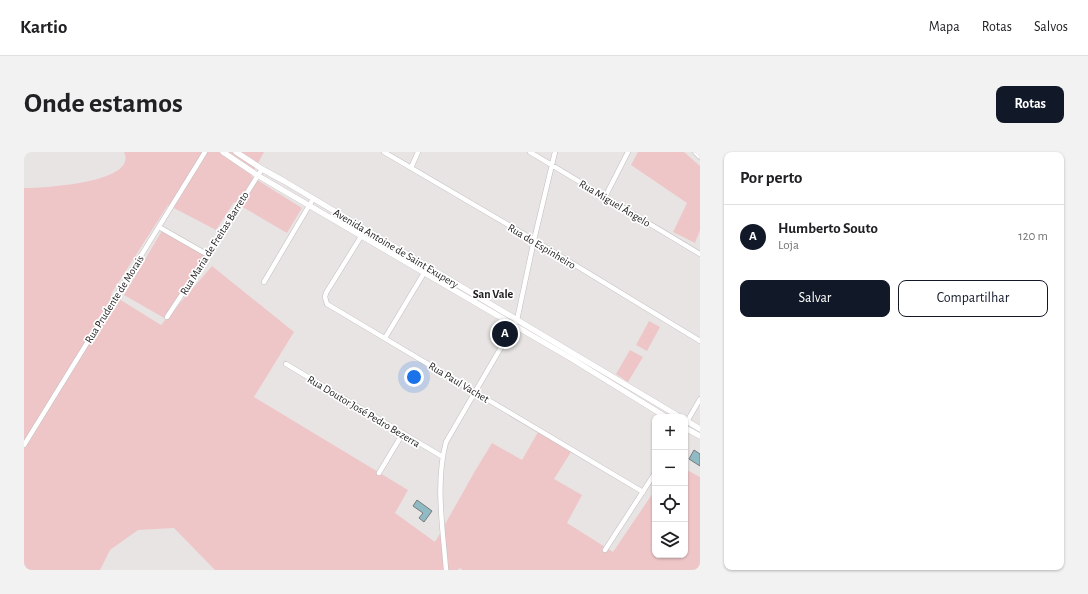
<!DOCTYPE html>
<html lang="pt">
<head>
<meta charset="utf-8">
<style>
	body { margin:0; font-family:"Alegreya Sans",sans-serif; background:#f2f2f2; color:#202124 }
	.controls { position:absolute; right:12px; bottom:12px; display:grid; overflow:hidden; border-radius:8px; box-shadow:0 1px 3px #0004 }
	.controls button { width:36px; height:36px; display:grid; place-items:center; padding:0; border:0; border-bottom:1px solid #e0e0e0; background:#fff; color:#202124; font:20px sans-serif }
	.you { position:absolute; left:390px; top:225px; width:14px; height:14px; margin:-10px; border:3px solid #fff; border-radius:50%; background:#1a73e8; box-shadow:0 0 0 6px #1a73e833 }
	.badge { display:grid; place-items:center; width:26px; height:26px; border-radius:50%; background:#111827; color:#fff; font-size:13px; font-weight:700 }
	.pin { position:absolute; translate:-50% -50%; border:2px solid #fff; box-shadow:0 1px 4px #0006 }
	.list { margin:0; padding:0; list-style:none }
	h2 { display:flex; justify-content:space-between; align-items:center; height:52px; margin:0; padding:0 16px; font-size:17px }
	h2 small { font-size:13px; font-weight:400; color:#757577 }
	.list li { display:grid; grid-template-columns:26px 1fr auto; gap:12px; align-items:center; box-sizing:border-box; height:64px; padding:0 16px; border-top:1px solid #e0e0e0 }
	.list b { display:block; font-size:15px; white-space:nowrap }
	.list p { margin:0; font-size:13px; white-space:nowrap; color:#757577 }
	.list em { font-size:13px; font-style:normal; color:#757577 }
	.actions { display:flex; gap:8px; padding:12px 16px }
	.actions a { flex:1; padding:9px 0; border:1px solid #111827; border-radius:8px; text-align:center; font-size:14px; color:#111827 }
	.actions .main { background:#111827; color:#fff }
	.icon { flex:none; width:22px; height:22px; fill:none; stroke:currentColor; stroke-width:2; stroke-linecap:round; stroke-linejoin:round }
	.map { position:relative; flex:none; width:676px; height:418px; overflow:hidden; border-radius:8px }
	header { display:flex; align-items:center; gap:24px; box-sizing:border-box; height:56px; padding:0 20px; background:#fff; border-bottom:1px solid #e0e0e0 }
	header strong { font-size:19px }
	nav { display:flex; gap:22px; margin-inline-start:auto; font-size:14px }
	.intro { display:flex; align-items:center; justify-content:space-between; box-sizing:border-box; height:96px; padding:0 24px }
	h1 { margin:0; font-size:28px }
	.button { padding:10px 18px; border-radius:8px; background:#111827; color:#fff; font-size:14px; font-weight:700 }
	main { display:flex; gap:24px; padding:0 24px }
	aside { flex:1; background:#fff; border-radius:8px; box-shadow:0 1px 3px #0004 }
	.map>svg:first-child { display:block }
	.green { fill:#eec6c8 }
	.building { fill:#91bbc4; stroke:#777a7b }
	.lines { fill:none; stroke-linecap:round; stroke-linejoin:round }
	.minor-casing { stroke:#c1bdbd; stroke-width:5.5 }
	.tertiary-casing { stroke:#c1bdbd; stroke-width:6 }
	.minor { stroke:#fff; stroke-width:4.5 }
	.tertiary { stroke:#fff; stroke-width:5.5 }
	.labels { text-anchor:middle; stroke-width:3.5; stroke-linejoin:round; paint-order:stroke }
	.street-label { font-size:11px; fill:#1e1c1d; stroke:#fff }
	.neighbourhood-label { font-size:12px; font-weight:bold; fill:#1e1c1d; stroke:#fff }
</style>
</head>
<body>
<header>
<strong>Kartio</strong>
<nav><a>Mapa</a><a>Rotas</a><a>Salvos</a></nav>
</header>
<div class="intro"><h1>Onde estamos</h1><a class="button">Rotas</a></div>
<main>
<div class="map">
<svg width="676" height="418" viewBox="0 0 676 418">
	<rect width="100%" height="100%" fill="#e8e4e4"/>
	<path class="green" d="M100,0h140l-13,24 51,32 -15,25 -53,-31 -18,28 -48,-25 -57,89 50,31 5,-6 -42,-24 39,-66 42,24 -38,65 45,-52 82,66 -40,65 154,93 -13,23 40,29 40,-71 17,-28 30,17 16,-28 33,20 -17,27 28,16 -15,28 46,29 42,-62v65h30v-86l15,8v93h-237l-4,-2 -1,2h-243l-41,-42 -36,2 -28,20 -10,20h-76v-382c17,0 115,-5 100,-36z
		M614,0h46l16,14v64l-5,13 -22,-11 14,-29 -56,-38z
		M625,169l11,6 -13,24 -11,-6z
		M606,198l13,7 -15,25 -12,-8z"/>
	<path class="building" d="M670,298l6,4v12l-11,-7z
		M393,348l15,11 -8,11 -5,-4 4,-5 -10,-7z"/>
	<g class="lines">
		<g class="minor-casing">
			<path id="minor" d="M360,0l150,88 166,101
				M506,0l170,102
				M671,0l5,5
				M387,16l7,-16
				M581,45l23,-45
				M135,75l49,28
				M341,78l-39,63 -1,4 2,7 316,188
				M240,130l49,-83
				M143,165l41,-62 54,-86
				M361,186l39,-65
				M262,212l157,93
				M661,273l15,-26
				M0,293l181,-293
				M355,321l24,-40
				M581,398l50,-77
				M422,418c-3,-41 -11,-87 0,-128l71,-122 17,-80 21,-88"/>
		</g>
		<g class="tertiary-casing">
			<path id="tertiary" d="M199,0l34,23 315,184 94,58
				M212,0l26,17 22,12 396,236
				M661,268l15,9
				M661,276l15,8"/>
		</g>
		<use href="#minor" class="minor"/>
		<use href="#tertiary" class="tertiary"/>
	</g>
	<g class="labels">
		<g class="street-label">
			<text transform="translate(591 51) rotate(31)" y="4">Rua Miguel Ángelo</text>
			<text transform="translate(190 91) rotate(-58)" y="4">Rua Maria de Freitas Barreto</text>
			<text transform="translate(518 94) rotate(31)" y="4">Rua do Espinheiro</text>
			<text transform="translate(372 96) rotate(31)" y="4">Avenida Antoine de Saint Exupery</text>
			<text transform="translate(90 147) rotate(-58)" y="4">Rua Prudente de Morais</text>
			<text transform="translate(435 230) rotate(31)" y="4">Rua Paul Vachet</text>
			<text transform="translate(340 259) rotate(31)" y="4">Rua Doutor José Pedro Bezerra</text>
		</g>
		<g class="neighbourhood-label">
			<text x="469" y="146">San Vale</text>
		</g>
	</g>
</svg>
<div class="controls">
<button>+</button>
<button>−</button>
<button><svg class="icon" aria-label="locate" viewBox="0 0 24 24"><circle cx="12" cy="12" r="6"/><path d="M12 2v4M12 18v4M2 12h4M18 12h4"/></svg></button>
<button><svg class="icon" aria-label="layers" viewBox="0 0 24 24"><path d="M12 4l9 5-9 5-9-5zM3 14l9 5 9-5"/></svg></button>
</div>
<div class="you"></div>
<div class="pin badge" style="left:481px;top:182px">A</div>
</div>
<aside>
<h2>Por perto<small></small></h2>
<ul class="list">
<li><span class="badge">A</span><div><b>Humberto Souto</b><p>Loja</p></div><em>120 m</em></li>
</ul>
<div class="actions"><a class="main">Salvar</a><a>Compartilhar</a></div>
</aside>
</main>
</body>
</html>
